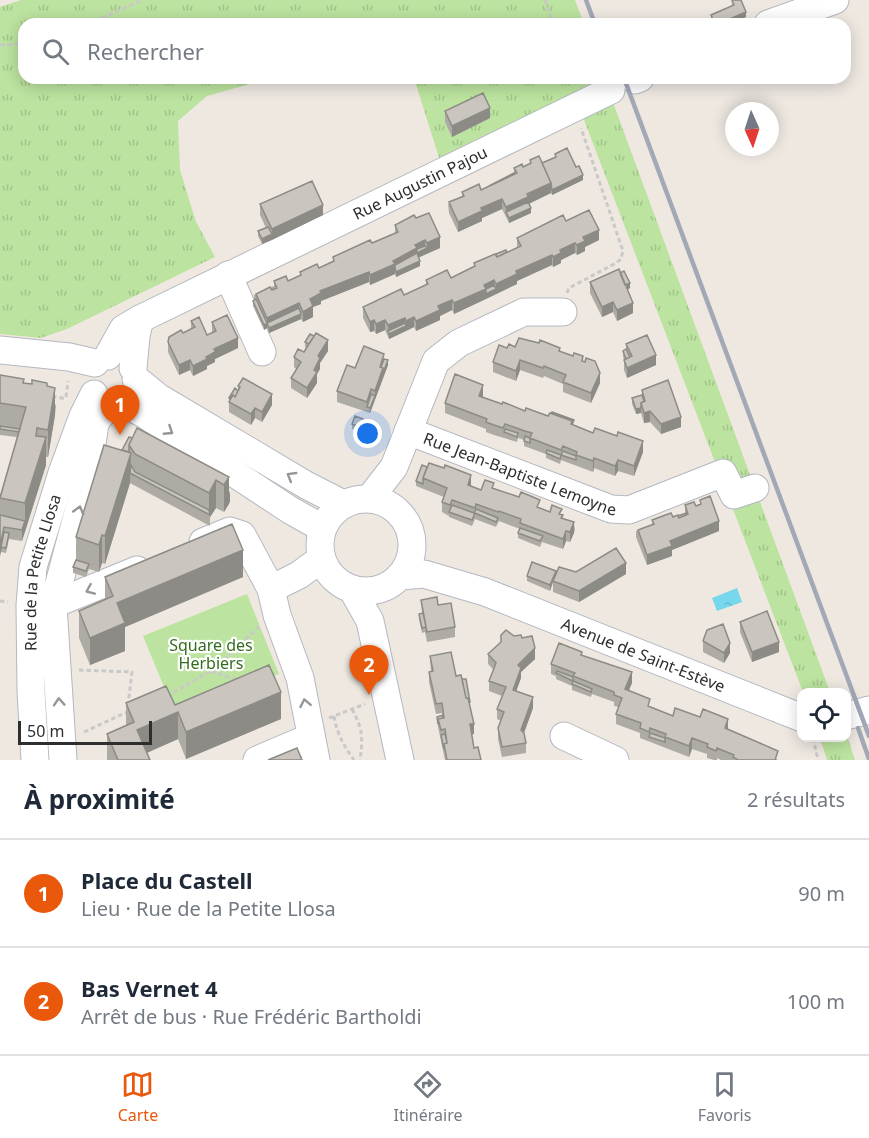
<!DOCTYPE html>
<html lang="fr">
<head>
<meta charset="utf-8">
<style>
	body { margin:0; font-family:"Noto Sans",sans-serif; background:#f2f2f3; color:#1f2937 }
	.controls { position:absolute; right:18px; bottom:18px; display:grid; overflow:hidden; border-radius:12px; box-shadow:0 3px 15px #0003 }
	.controls button { width:54px; height:54px; display:grid; place-items:center; padding:0; border:0; border-bottom:2px solid #e0e1e3; background:#fff; color:#1f2937; font:30px sans-serif }
	.compass { position:absolute; left:725px; top:102px; width:54px; height:54px; border-radius:50%; background:#fff; box-shadow:0 3px 15px #0003; rotate:177deg }
	.scale { position:absolute; left:18px; bottom:15px; width:134px; box-sizing:border-box; padding-left:6px; border:3px solid #2e2e2e; border-top:0; font-size:16px; line-height:21px; white-space:nowrap; color:#2e2e2e; -webkit-text-stroke:4px #fff; paint-order:stroke }
	.you { position:absolute; left:368px; top:434px; width:21px; height:21px; margin:-15px; border:4px solid #fff; border-radius:50%; background:#1a73e8; box-shadow:0 0 0 9px #1a73e833 }
	.badge { display:grid; place-items:center; width:39px; height:39px; border-radius:50%; background:#ea580c; color:#fff; font-size:20px; font-weight:700 }
	.pin { position:absolute; translate:-50% -50px; filter:drop-shadow(0 2px 3px #0008) }
	.pin::after { content:''; position:absolute; top:32px; width:21px; height:18px; background:inherit; clip-path:polygon(0 0,100% 0,50% 100%) }
	.list { margin:0; padding:0; list-style:none }
	h2 { display:flex; justify-content:space-between; align-items:center; height:78px; margin:0; padding:0 24px; font-size:26px }
	h2 small { font-size:20px; font-weight:400; color:#747a83 }
	.list li { display:grid; grid-template-columns:39px 1fr auto; gap:18px; align-items:center; box-sizing:border-box; height:108px; padding:0 24px; border-top:2px solid #e0e1e3 }
	.list b { display:block; font-size:22px; white-space:nowrap }
	.list p { margin:0; font-size:20px; white-space:nowrap; color:#747a83 }
	.list em { font-size:20px; font-style:normal; color:#747a83 }
	.icon { flex:none; width:33px; height:33px; fill:none; stroke:currentColor; stroke-width:2; stroke-linecap:round; stroke-linejoin:round }
	.map { position:relative; flex:none; width:869px; height:760px; overflow:hidden }
	.search { position:absolute; background:#fff; box-shadow:0 3px 15px #0003; left:18px; right:18px; top:18px; height:66px; display:flex; align-items:center; gap:15px; box-sizing:border-box; padding:0 21px; border-radius:18px; color:#747a83; font-size:22px }
	.sheet { height:294px; background:#fff }
	nav { display:flex; justify-content:space-around; align-items:center; box-sizing:border-box; height:84px; border-top:2px solid #e0e1e3; background:#fff; font-size:16px; color:#747a83 }
	nav a { display:grid; justify-items:center; gap:3px }
	nav .on { color:#ea580c }
	.map>svg:first-child { display:block }
	.grass { fill:url(#grass-tufts) }
	.park { fill:#bce39f }
	.water { fill:url(#water-ripples) }
	.lines { fill:none; stroke-linecap:round; stroke-linejoin:round }
	.minor-casing { stroke:#b4b8c0; stroke-width:29 }
	.path { stroke:#c9c9c9; stroke-width:3; stroke-dasharray:4.5 3; stroke-linecap:butt }
	.minor { stroke:#fff; stroke-width:27 }
	.rail { stroke:#a3a8b7; stroke-width:4.5 }
	.wall { fill:#aeaaa4 }
	.shaded-wall { fill:#8d8b86 }
	.building { fill:#cac6bf; stroke:#8d8b86; stroke-width:1.5 }
	.oneway { stroke:#969696 }
	.labels { text-anchor:middle; stroke-width:4.5; stroke-linejoin:round; paint-order:stroke }
	.street-label { font-size:16px; fill:#2e2e2e; stroke:#fff }
	.park-label { font-size:16px; fill:#336c1d; stroke:#fff }
</style>
</head>
<body>
<div class="map">
<svg width="869" height="760" viewBox="0 0 869 760">
	<defs>
		<pattern id="grass-tufts" width="24" height="20" patternUnits="userSpaceOnUse" patternTransform="scale(1.5)"><rect width="24" height="20" fill="#bce39f"/><path d="M3 7l-1-3M5 7V3M7 7l1-3M15 17l-1-3M17 17v-4M19 17l1-3" fill="none" stroke="#a2c389"/></pattern>
		<pattern id="water-ripples" width="26" height="14" patternUnits="userSpaceOnUse" patternTransform="scale(1.5)"><rect width="26" height="14" fill="#77d7ed"/><path d="M2 4q2-2 4 0t4 0M15 11q2-2 4 0t4 0" fill="none" stroke="#67b9cc"/></pattern>
	</defs>
	<rect width="100%" height="100%" fill="#eee8e1"/>
	<path class="grass" d="M21,0h554l9,24h-560v54h247l-64,18 -29,25 2,49 16,52 19,35 -148,72 -26,9 -41,-4v-327z
		M414,78h190l226,614h-27l-227,-593 -136,62z
		M847,736l8,24h-28l-7,-22h26z"/>
	<path class="park" d="M247,594l32,80 -103,42 -33,-80z"/>
	<path class="water" d="M737,588l5,14 -25,9 -5,-13z"/>
	<g class="lines">
		<g class="minor-casing">
			<g id="minor">
				<path d="M768,24l67,-24"/>
				<path d="M635,80l5,-2"/>
				<path d="M228,275l34,77"/>
				<path d="M0,350l69,7 26,6"/>
				<path id="s1" d="M108,356l15,-27 17,-10 471,-229"/>
				<path d="M133,368l3,-32 4,-17"/>
				<path d="M136,379l22,18 148,88 37,19"/>
				<path d="M118,401l26,13 146,96 32,18"/>
				<path id="s2" d="M408,431l203,78 18,1 94,-37 11,22 21,-7"/>
				<path d="M370,498l24,-31 42,-106 23,-18 65,-31h39"/>
				<circle cx="366" cy="545" r="46"/>
				<path d="M203,542l27,-11 12,4 29,54"/>
				<path id="s3" d="M400,576l24,-2 61,18 317,126"/>
				<path d="M352,589l18,32 30,139"/>
				<path d="M42,609l95,-39"/>
				<path d="M846,716l23,-6"/>
				<path d="M564,736l51,24"/>
				<path id="s4" d="M35,760l-4,-69 -1,-86 3,-38 29,-94 21,-57 11,-22"/>
				<path d="M63,760l-10,-154 34,-127 8,-56 8,-11"/>
				<path d="M257,760l54,-23"/>
				<path d="M316,760l-16,-82 -23,-63 -6,-26 28,-14 22,-16"/>
			</g>
		</g>
		<path class="path" d="M545,0l8,24
			M88,24l54,-24
			M0,45l24,-1
			M572,78l2,7
			M567,293l2,-5 47,-25 5,-4 2,-8 -42,-123
			M52,396l14,3
			M66,397l2,-16
			M0,601l8,1
			M79,670l53,2 -4,33
			M211,671l26,9
			M167,696l44,-25 48,-44
			M352,709c11,21 11,28 8,51
			M334,716c3,18 10,30 20,44
			M329,718l36,-14
			M84,732l43,-20
			M813,738l5,22"/>
		<use href="#minor" class="minor"/>
		<path class="rail" d="M586,0l9,24
			M624,78l245,658
			M858,728l11,31"/>
	</g>
	<path class="wall" d="M732,1l14,16 -16,7h-17l-2,-4v-5l21,-9z
		M445,111l45,7 -38,19 -7,-15z
		M555,154l21,13 7,13 -31,15 -1,-2 -22,11 2,9 -22,10 -7,-14 -20,9v3l-24,11 -9,-19 -1,-9 14,-7v-5l19,-2 33,-17v-5l9,-1 7,-3v-4l12,3 13,-5z
		M260,204l63,11 -61,29 -4,-8v-5l8,-3 -6,-13z
		M416,218l24,30 -21,9 1,9 -24,11 -1,-3 -25,11 -1,-3 -48,19v3l-8,3v10l-10,5 -2,-3 -32,14 -2,-5 -3,2 -11,-24v-5l1,-1v-5l20,-9v-5h14l12,-5v-4l19,-4 14,-7v-4l39,-14 23,-10v-8z
		M566,221l33,19 -14,7v4l-8,4 -2,-2 -14,7v3l-8,4 -1,-2 -35,16v3l-63,30 -2,-4 -12,6v4l-24,11 -2,-4 -25,12 -4,-9 -9,4 -2,-3 -4,1 -7,-14v-11l41,-12 22,-11v-4l25,-2 23,-11v-4l22,-9 11,-2 10,-5v-9z
		M620,273l10,15 -3,2 6,23 -16,8 -4,-9 -11,5 -12,-24v-11z
		M191,321l16,14 5,-2v-11l26,26 -23,11v3l-8,4v3l-14,7 -3,-6 -11,5 -11,-23v-10l23,-13z
		M305,342l23,9 -8,12v6l-3,5v9l-10,15 -16,-10v-10l5,-9 -2,-2v-10l10,-5 2,-4 -1,-1z
		M626,344l30,21 -29,13 -3,-8v-10l-1,-4v-5l3,-1z
		M505,347h10l45,5 23,9 17,22 -9,20 -28,-11v-8l-19,-8 -1,2 -23,-8 -4,11 -23,-9v-10z
		M384,359l4,6 -18,48 -33,-11v-11l18,-23z
		M0,375l24,8 23,4 9,19 -1,9 -7,42h-2v8l-24,76 -13,-2 -3,14 -5,-1v-3l-1,7v-61l17,-58 -17,-2z
		M238,386l34,19 -10,17 -7,-4 -4,7 -22,-13v-14l9,-7z
		M642,390l39,37 -20,7 -11,-12 -6,1 -3,-10 -5,1 -4,-10v-6l10,-3z
		M483,395v2l19,7 72,22 69,26 -9,24 -16,-5 -3,5 -21,-8 -1,4 -32,-12 -1,4 -14,-6v-4l-22,-8v-6l-6,-2 -1,4 -23,-7 -8,-3v-3l-41,-16v-10z
		M352,424h11l-3,8 -8,-3z
		M129,437l100,40v13l1,11 -6,11 -8,-4 -6,9v9l-80,-43 -25,81 -3,-1 -3,9 -10,-3 -3,8 -13,-4v-6l3,-7v-23z
		M422,465l59,25 13,-2 56,24 12,3 1,3 11,6 1,6 -5,12 -4,-1 -3,8 -21,-7 -2,5 -22,-9v-5l2,-4 -21,-8 -3,6 -21,-8 -3,7 -23,-9v-1l-7,-4v-10l2,-5 -28,-11v-5z
		M700,500l19,31 -47,19v6l-25,9 -11,-28v-6l16,-6v-5l33,-6v-9l11,1 4,-2z
		M576,572l50,2 -47,28 -26,-10v-9l-3,8 -23,-10v-5z
		M105,577h138l-118,50v24l-35,14 -11,-27v-27l26,-11z
		M421,600l17,5 17,22v10l-28,5 -2,-10 -3,1 -3,-14v-5l3,-1z
		M740,622l39,30 -27,10 -12,-30z
		M514,636l8,2 13,21 -14,13v6l-5,13 17,17 -9,25 2,10v10l-24,4 -4,-18v-11l3,-7 -4,-2v-10l5,-13 -13,-5v-10l5,-11 -6,-6v-10z
		M703,641l27,12 -6,10 -21,-11z
		M430,656l26,20 14,31 4,27h-2l2,14 7,12h-36l-8,-38v-5l5,-2v-2l-6,1 -7,-32v-10h2z
		M582,656l50,27 -3,7 21,17 23,9 55,13 50,31h-57l-4,-2v2h-3l-7,-2v-4l-15,-5 -3,8 -49,-19v-5l-24,-9v-10l3,-7 -5,-1v-4l-22,-8 -1,3 -19,-7v-4l-16,-7v-3l-5,-2v-10z
		M126,703l155,16 -95,40 -8,-20 -31,14 3,7h-43v-26l19,-8z"/>
	<path class="shaded-wall" d="M746,12v5l-16,7h-12z
		M490,108v10l-38,19v-11z
		M583,175v5l-31,15v-5z
		M551,183v10l-23,11 -22,8v-5l21,-13z
		M502,199v10l-20,9v3l-24,11v-10l23,-14z
		M323,205v10l-51,25v-11z
		M531,208v5l-22,10v-5z
		M599,230v10l-14,7v4l-8,4v-10l6,-8z
		M272,234v6l-10,4v-5z
		M440,237v11l-45,20v6l-25,11v-10l23,-14 22,-16 10,-5v9l2,-1v-5z
		M575,243v10l-14,7v3l-8,4v-10l7,-7z
		M552,255v10l-35,16v3l-31,15v-5v5l-32,15v-11l30,-18 10,-5v10l2,-1v-5l20,-13z
		M420,261v5l-24,11v-5z
		M369,272v10l-48,19v3l-8,3v10l-10,5v-10l7,-13 10,-8z
		M630,283v5l-6,3v-5z
		M452,300v10l-12,6v4l-24,11v-10l22,-15z
		M613,302v10l-11,5v-10z
		M299,303v10l-32,10v5l-3,2v-5l3,-2v-5z
		M633,303v10l-16,8v-11z
		M301,314v5l-32,14v-5z
		M414,317v10l-8,4v-10z
		M405,318v8h1v5l-17,8 -1,-14z
		M374,320v11l-4,1v-10z
		M385,320v10l-9,4v-10z
		M238,338v10l-23,11v3l-8,4v3l-14,7v-10l21,-17z
		M328,340v11l-8,12v6l-3,5v9l-10,15v-10l11,-32z
		M656,355v10l-29,13v-10z
		M190,360v10l-11,5v-10z
		M388,360v5l-18,48v-5l5,-12v-5l8,-23z
		M520,360v10l-4,11v-10z
		M600,373v10l-9,20v-10z
		M483,385v10l-4,11v-10z
		M55,388v27l-7,42v-27z
		M371,389v11l-4,7v-5z
		M272,394v11l-10,17v-10z
		M255,408v10l-4,7v-11z
		M641,408v5l-5,1v-5z
		M650,411v11l-6,1v-10z
		M681,417v10l-20,7v-10z
		M363,419v5l-3,8v-5z
		M46,437v28l-24,76v-11l3,-9v-18z
		M643,441v11l-9,24v-10z
		M131,453l-1,30 -25,81v-28z
		M594,458v10l-1,4v-11z
		M618,460v11l-3,5v-10z
		M471,475v10l-1,5 -2,-5z
		M229,477v27l-5,8v-27z
		M216,480v28l-6,9v-2l-1,-1v-21z
		M230,491v10l-1,3v-10z
		M719,521v10l-47,19v6l-25,9v-10l23,-14z
		M574,522v11l-4,9v-10z
		M4,527v11l-4,18v-10z
		M566,531v10l-3,8v-10z
		M102,535v28l-3,9v-27z
		M243,550v27l-118,50v24l-35,14v-27l27,-35z
		M626,563v11l-47,28v-11z
		M556,571v6l-3,4 -3,10v-6z
		M779,642v10l-27,10v-10z
		M730,643v10l-6,10v-10z
		M535,648v11l-14,13v6l-8,22v-10l5,-25z
		M632,672v11l-7,16v-10z
		M281,692v27l-95,40v-27z
		M533,697v11l-12,33v-11z
		M178,712v27l-41,18v-27z
		M728,719v10l-3,9v-10z
		M470,724h4v10l-4,1z
		M692,738v11l-3,8v-11z"/>
	<path class="building" d="M733,0h8l5,12 -28,12h-3l-4,-9 23,-10 -2,-4z
		M483,93l7,15 -38,18 -7,-15z
		M567,148l9,19 3,-1 4,9 -31,15 -1,-7 -9,-20 14,-6 -1,-3z
		M539,156l12,27 -24,11 1,3 -22,10 -4,-8 -21,9 1,3 -24,11 -9,-20 15,-6 -2,-4 13,-6 4,-2 2,6 36,-17 -3,-5 8,-4 1,3 8,-4 -1,-3z
		M514,173l1,1 -26,12z
		M312,181l11,24 -51,24 -12,-25z
		M528,202l3,6 -22,10 -3,-6z
		M589,210l10,20 -16,7 2,4 -8,4 -2,-2 -15,7 1,3 -8,4 -1,-2 -36,16 1,3 -21,10 -2,-4 -10,5 2,4 -32,14 -2,-3 -14,6 2,4 -24,11 -2,-4 -8,4 -1,-3 -17,7 -3,-5 -9,4 -2,-4 -4,2 -7,-15 38,-18 3,6 24,-11 -2,-4 21,-10 4,8 24,-12 -1,-3 21,-9 2,3 24,-11 -4,-8 46,-23 3,6z
		M429,213l11,24 -13,6 -2,-3 -10,5 2,3 -24,13 2,3 -25,11 -1,-3 -49,19 1,2 -11,6 3,7 -10,6 -4,-9 -32,15 -11,-24 14,-7 2,3 5,-2 -3,-7 12,-5 2,5 13,-6 -1,-3 17,-8 2,4 15,-7 -1,-4 37,-17 2,3 26,-11 -3,-7 19,-10 2,3z
		M268,227l4,7 -10,5 -4,-8z
		M425,246l2,2 -10,5v-4z
		M506,250l1,2 -10,5 -1,-3z
		M417,253l3,8 -24,11 -1,-4v-3z
		M619,269l14,34 -16,7 -4,-8 -11,5 -12,-25z
		M624,271l6,12 -5,2 -5,-12z
		M494,285l2,4 -10,5v-5z
		M256,299l11,24 -3,2 -11,-24z
		M299,308l2,6 -32,14 -2,-5z
		M227,315l11,23 -24,11 1,3 -9,5 1,2 -14,7 -3,-6 -11,5 -11,-23 1,-5 12,-7 2,3 12,-6 -4,-6 8,-4 8,18 9,-4 -4,-9z
		M405,323l1,3 -17,8 -1,-3z
		M316,333l12,7 -10,16 2,2 -6,12 3,2 -10,16 -16,-10 10,-16 -7,-5 4,-8 6,3z
		M310,334l4,2 -5,8 -4,-2z
		M647,335l9,20 -29,13 -3,-8 8,-4 -6,-12z
		M519,338l20,5 1,-3 20,8 -1,3 14,5 1,-3 9,3 -1,5 3,1 1,-4 9,3 5,12 -9,20 -28,-11 3,-7 -22,-9 -1,2 -23,-8 -4,11 -23,-9 6,-17 8,3 2,-4 6,3z
		M364,346l20,8 -4,13 3,1 -8,23 -4,-2 -4,13 -30,-11 10,-26 8,3z
		M626,349l4,8 -4,2 -3,-8z
		M384,359l4,1 -5,13v-5l-2,-1z
		M455,374l28,11 -4,11 23,8 1,-2 22,9 1,-3 22,8 2,-3 22,8 -1,3 22,9 2,-5 22,8 1,-4 25,9 -9,25 -16,-6 -3,6 -21,-8 -1,3 -17,-6 1,-3 -14,-6 -2,4 -31,-12 2,-5 -7,-2 -20,-7 -2,4 -9,-3 -8,-3 1,-3 -42,-16z
		M0,375l24,4 -1,4 9,1v-4l15,3v3l8,2 -7,42 -11,-2 -1,8 10,1 -21,66 -25,-5 26,-91 -26,-4z
		M243,378l29,16 -10,18 -7,-4 -4,6 -22,-12 4,-7 2,2 5,-10 -2,-1z
		M668,380l13,37 -20,7 -11,-13 -6,2 -3,-10 4,-2 -3,-11z
		M235,388l3,3 -3,6 -2,-2 -3,4 -1,-1z
		M371,394l4,2 -5,12 -3,-1z
		M642,395l2,6 -3,2v5l-5,1 -4,-11z
		M552,412l22,8 -2,5v-4l-21,-8z
		M355,416l8,3 -3,8 -8,-3z
		M0,426l20,3 -1,3 -19,-3z
		M137,428l92,49 -5,8 -8,-5 -7,13 -74,-39 -6,-9z
		M505,429l13,4 -1,4 -13,-5z
		M525,436l5,2v5l-6,-2z
		M129,437l3,1 -3,7v7l-7,-2z
		M104,445l27,8 -26,83 -3,-1 -3,10 -23,-8z
		M547,450l14,5 -1,4 -14,-6z
		M563,451l13,5v4l-15,-5z
		M429,463l15,5 1,-3 26,10 -3,10 13,5 4,-10 9,3 -2,5 27,9 2,-5 19,8 -3,7 13,5 2,-7 10,4 -3,5 4,1 -2,3 13,4 -4,10 -4,-1 -3,8 -43,-16 1,-4 -22,-8 -1,1 -22,-8 -1,4 -23,-8 -2,5 -8,-3 5,-14 -24,-10z
		M131,465l4,7 74,38 1,5 -80,-42z
		M422,465l5,2 -4,11v6l-7,-3z
		M710,496l9,25 -49,20 2,5 -25,9 -9,-25 16,-6 -2,-4 19,-7 2,4 5,-2 1,3 9,-4 -3,-9 9,-3 2,4 5,-2 -1,-4z
		M452,505l22,8 2,-4 22,9 -2,4 -21,-9 -3,7 -23,-8z
		M686,513v2l-7,3 -1,-2z
		M0,515l25,6 -3,9 -18,-3 -4,19z
		M232,524l11,26 -126,53 8,20 -35,15 -11,-27 34,-15 -8,-19z
		M520,528l23,8 -3,5 -22,-8z
		M4,532l5,1 -3,15 -5,-1z
		M616,548l10,15 -47,28 -26,-10 6,-14 17,5z
		M76,560l13,4 -3,7 -13,-4z
		M532,562l24,9 -6,14 -23,-9z
		M437,597l1,8 13,-2 4,24 -28,5 -6,-32z
		M767,611l12,31 -27,10 -12,-30z
		M423,613l3,14 -4,1 -3,-14z
		M723,624l7,19 -6,10 -21,-12 4,-11z
		M506,630l8,6 7,-1 1,3 10,-2 3,12 -17,17 3,3 -8,22 20,7 -12,33 3,3 2,10 -24,4 -4,-19 6,-16 -7,-3 9,-22 -17,-6 7,-18 -8,-9 13,-12v-7z
		M559,643l23,9 -1,3 51,17 -7,17 25,10 -2,7 25,10 2,-8 25,9 3,-8 25,10 -3,9 53,23 -3,9h-37l-5,-3 1,-2 -17,-7 -1,3 -9,-4 1,-3 -16,-6 -3,8 -24,-9 1,-3 -16,-6 -1,4 -9,-4 1,-5 -25,-9 6,-16 -8,-3v-3l-41,-16 2,-3 -24,-9z
		M451,652l5,24 5,-1 5,23h2l6,26h-4l4,24 4,-1 3,13h-34l-3,-16 3,-1 -2,-14 -4,1 -3,-11 6,-1 -2,-15 -6,1 -7,-32 4,-1 -3,-15z
		M269,665l12,27 -95,40 -8,-20 -41,18 13,30h-32l-11,-26 27,-12 -8,-19 40,-17 9,19z
		M557,671l16,6v4l-17,-8z
		M462,679h4l4,23h-1l-1,-4h-2z
		M573,681l19,8 -1,3 -19,-8z
		M443,715v3l-5,1v5l-1,-7z
		M650,733l15,5v4l-16,-5z
		M445,734l2,9 -3,1v5l-3,-14z
		M297,748l5,12h-34z"/>
	<defs><path id="oneway-chevron" d="M-2-3.5L2.5 0L-2 3.5" fill="none" stroke-width="1.6" stroke-linecap="round" stroke-linejoin="round" transform="scale(1.5)"/></defs>
	<g class="oneway">
		<use href="#oneway-chevron" transform="translate(169 431) rotate(33)"/>
		<use href="#oneway-chevron" transform="translate(291 476) rotate(-149)"/>
		<use href="#oneway-chevron" transform="translate(79 510) rotate(-75)"/>
		<use href="#oneway-chevron" transform="translate(90 590) rotate(157)"/>
		<use href="#oneway-chevron" transform="translate(59 702) rotate(-94)"/>
		<use href="#oneway-chevron" transform="translate(305 703) rotate(-101)"/>
	</g>
	<g class="labels">
		<g class="street-label">
			<text dy="6" stroke="none"><textPath href="#s1" startOffset="362">Rue Augustin Pajou</textPath></text>
			<text dy="6" stroke="none"><textPath href="#s2" startOffset="120">Rue Jean-Baptiste Lemoyne</textPath></text>
			<text dy="6" stroke="none"><textPath href="#s4" startOffset="189">Rue de la Petite Llosa</textPath></text>
			<text dy="6" stroke="none"><textPath href="#s3" startOffset="258">Avenue de Saint-Estève</textPath></text>
		</g>
		<g class="park-label">
			<text x="211" y="651">Square des<tspan x="211" dy="18">Herbiers</tspan></text>
		</g>
	</g>
</svg>
<div class="controls">
<button><svg class="icon" aria-label="locate" viewBox="0 0 24 24"><circle cx="12" cy="12" r="6"/><path d="M12 2v4M12 18v4M2 12h4M18 12h4"/></svg></button>
</div>
<svg class="compass" viewBox="-18 -18 36 36"><path d="M0-13l5 13h-10z" fill="#e53935"/><path d="M0 13l5-13h-10z" fill="#747a83"/></svg>
<div class="scale">50 m</div>
<div class="you"></div>
<div class="pin badge" style="left:120px;top:435px">1</div>
<div class="pin badge" style="left:369px;top:695px">2</div>
<div class="search"><svg class="icon" aria-label="search" viewBox="0 0 24 24"><circle cx="10" cy="10" r="6"/><path d="M15 15l6 6"/></svg>Rechercher</div>
</div>
<section class="sheet">
<h2>À proximité<small>2 résultats</small></h2>
<ul class="list">
<li><span class="badge">1</span><div><b>Place du Castell</b><p>Lieu · Rue de la Petite Llosa</p></div><em>90 m</em></li>
<li><span class="badge">2</span><div><b>Bas Vernet 4</b><p>Arrêt de bus · Rue Frédéric Bartholdi</p></div><em>100 m</em></li>
</ul>
</section>
<nav>
<a class="on"><svg class="icon" aria-label="map" viewBox="0 0 24 24"><path d="M3 6l6-2 6 2 6-2v14l-6 2-6-2-6 2zM9 4v14M15 6v14"/></svg>Carte</a>
<a><svg class="icon" aria-label="directions" viewBox="0 0 24 24"><path d="M12 3l9 9-9 9-9-9zM9 14v-3h6M13 9l2 2-2 2"/></svg>Itinéraire</a>
<a><svg class="icon" aria-label="saved" viewBox="0 0 24 24"><path d="M7 4h10v16l-5-4-5 4z"/></svg>Favoris</a>
</nav>
</body>
</html>
